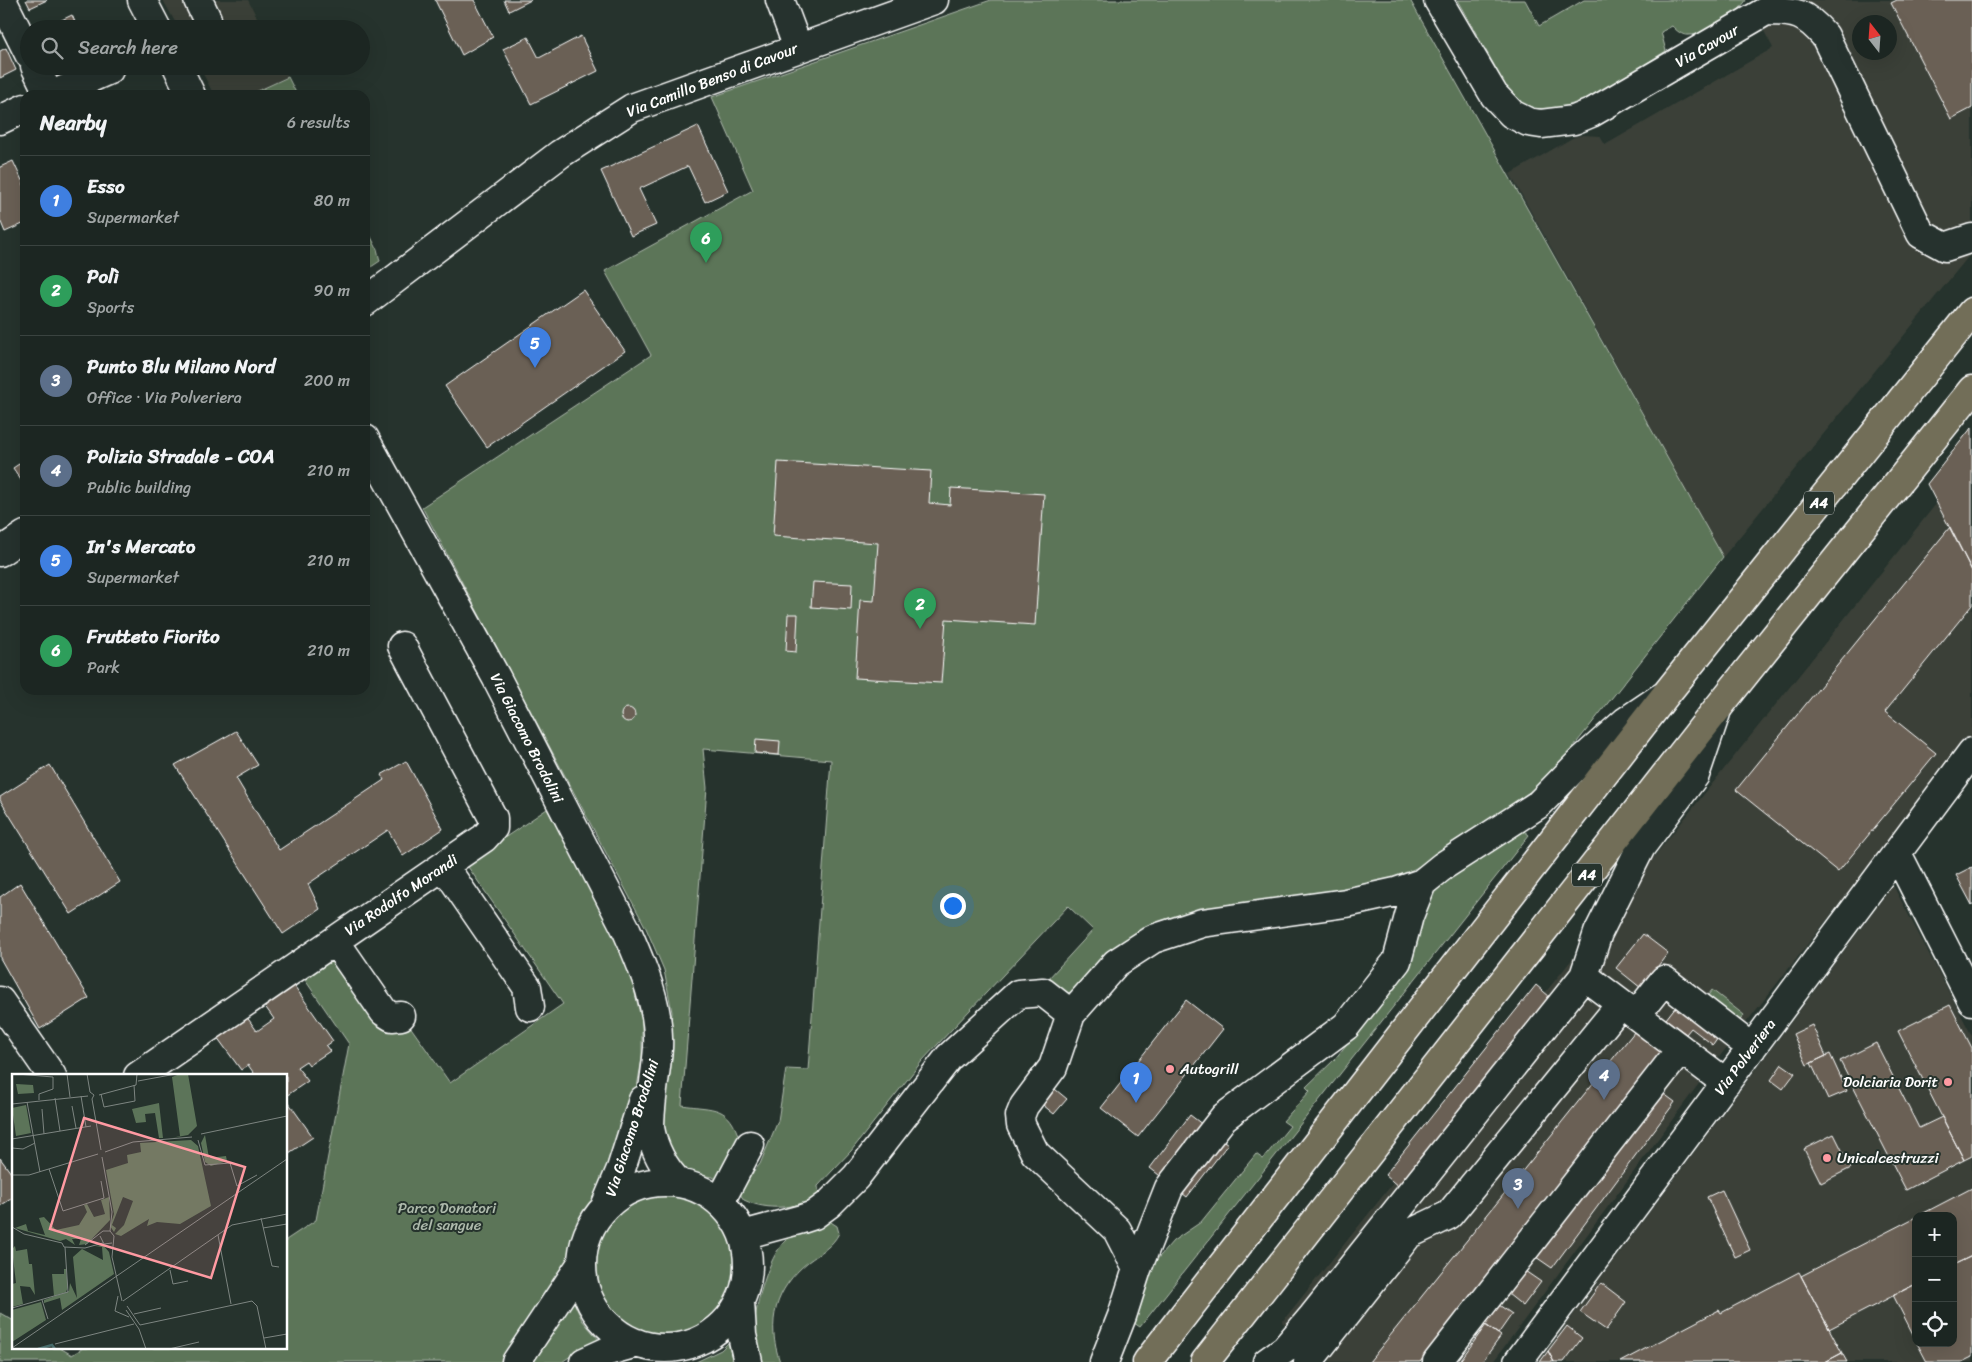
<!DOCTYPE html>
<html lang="en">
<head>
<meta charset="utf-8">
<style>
	body { margin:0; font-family:Sriracha,sans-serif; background:#29322f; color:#f1f3f6 }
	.controls { position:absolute; right:15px; bottom:15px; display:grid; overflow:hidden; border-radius:10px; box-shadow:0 5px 20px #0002 }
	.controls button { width:45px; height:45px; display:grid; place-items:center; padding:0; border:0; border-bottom:1px solid #3a4340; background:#1c2622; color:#f1f3f6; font:25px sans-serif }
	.compass { position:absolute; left:1852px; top:15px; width:45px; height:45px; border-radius:50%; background:#1c2622; box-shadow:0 5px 20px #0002; rotate:343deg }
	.you { position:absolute; left:952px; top:905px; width:18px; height:18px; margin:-12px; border:4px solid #fff; border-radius:50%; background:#1a73e8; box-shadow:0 0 0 8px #1a73e833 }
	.badge { display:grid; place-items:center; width:32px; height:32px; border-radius:50%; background:#d93025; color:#fff; font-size:16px; font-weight:700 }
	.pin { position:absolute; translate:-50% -41px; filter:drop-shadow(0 1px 2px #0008) }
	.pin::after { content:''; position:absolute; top:26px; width:18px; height:15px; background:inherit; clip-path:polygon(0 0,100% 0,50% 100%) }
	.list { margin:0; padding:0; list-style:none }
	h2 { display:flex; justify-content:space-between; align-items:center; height:65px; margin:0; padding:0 20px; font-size:21px }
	h2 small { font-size:16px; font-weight:400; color:#a0a5a5 }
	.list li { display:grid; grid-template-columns:32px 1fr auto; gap:15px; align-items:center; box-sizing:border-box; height:90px; padding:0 20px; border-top:1px solid #3a4340 }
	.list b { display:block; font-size:19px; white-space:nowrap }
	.list p { margin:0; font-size:16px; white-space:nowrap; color:#a0a5a5 }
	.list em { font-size:16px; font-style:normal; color:#a0a5a5 }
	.icon { flex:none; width:28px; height:28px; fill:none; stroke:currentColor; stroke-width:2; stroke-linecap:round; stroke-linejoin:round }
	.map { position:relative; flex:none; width:1972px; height:1362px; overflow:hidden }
	.search { position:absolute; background:#1c2622; box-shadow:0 5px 20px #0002; left:20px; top:20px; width:350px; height:55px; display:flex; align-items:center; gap:12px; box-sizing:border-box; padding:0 18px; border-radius:28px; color:#a0a5a5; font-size:19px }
	.panel { position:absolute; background:#1c2622; box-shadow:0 5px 20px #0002; left:20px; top:90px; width:350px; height:605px; border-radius:15px }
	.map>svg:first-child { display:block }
	.built { fill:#3b4139; fill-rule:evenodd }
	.green { fill:#5c7459; stroke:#aebaac }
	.building { fill:#6b6155; stroke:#fff }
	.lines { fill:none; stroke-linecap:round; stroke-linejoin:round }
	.minor-casing { stroke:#fff; stroke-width:31 }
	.highway-casing { stroke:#fff; stroke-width:31 }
	.minor { stroke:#26332d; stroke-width:28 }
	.highway { stroke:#726e59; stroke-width:28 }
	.poi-dot { fill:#ff9aa2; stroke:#26332d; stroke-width:2 }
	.labels { text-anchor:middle; stroke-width:4; stroke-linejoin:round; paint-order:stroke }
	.shield { fill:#26332d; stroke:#bec2c0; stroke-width:1 }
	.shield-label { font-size:14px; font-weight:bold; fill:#fff }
	.street-label { font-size:15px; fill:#fff; stroke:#26332d }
	.poi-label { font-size:15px; fill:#fff; stroke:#26332d; text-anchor:start }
	.park-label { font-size:15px; fill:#aebaac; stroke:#26332d }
	.inset-river { fill:none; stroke:#476c6b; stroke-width:2.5 }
	.inset-road { fill:none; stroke:#7d8581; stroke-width:1 }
	.view { fill:#ff9aa2; fill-opacity:0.15; stroke:#ff9aa2; stroke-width:2.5 }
	.inset-edge { fill:none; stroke:#fff; stroke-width:2.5 }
</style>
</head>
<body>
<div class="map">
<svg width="1972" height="1362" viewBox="0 0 1972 1362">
	<rect width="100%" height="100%" fill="#26332d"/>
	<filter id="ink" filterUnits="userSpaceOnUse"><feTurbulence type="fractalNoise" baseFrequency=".02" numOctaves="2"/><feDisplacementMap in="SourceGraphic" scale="10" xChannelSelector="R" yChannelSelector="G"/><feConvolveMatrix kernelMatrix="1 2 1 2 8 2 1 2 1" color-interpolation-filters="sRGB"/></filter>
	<g filter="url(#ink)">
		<path class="built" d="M163,0h85l15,29h-84z
			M1774,0h198v252l-249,305 -213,-383 64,-37 9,-2 17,1 5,9 168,-97 -10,-19zM1860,22h30v30h-30z
			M199,66h83l6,11 -39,18h-35z
			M1972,459v276l-263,335 -216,292h-162l-49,-40z
			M1893,885l79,151v326h-434zM1916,1216h37v127h-37z"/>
		<path class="green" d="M991,0h419l313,557 -164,208c-44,43 -119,99 -178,117 -83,26 -181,9 -256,58 -22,15 -38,38 -55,57l-22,-18 45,-49 -25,-24 -146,155 -71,90 -33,35 1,11c-23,12 -52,14 -75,3l-6,-9 22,-27 18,-43 8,-52 22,1 23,-310 -128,-11 4,39 -25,317c32,5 47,-1 58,36l-19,42 -8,-6 -20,-3 -17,-8 -16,-25 12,-129 -8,-42 -18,-42 -224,-421 229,-152 -46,-84 148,-81 -41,-93z
			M1457,0h68l14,26 45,-26h162c-9,16 -38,35 -57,35 -7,1 -13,-5 -17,-9l-11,6 5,19c-37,22 -114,85 -153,45 -9,-9 -14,-22 -20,-33 -12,-21 -24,-42 -36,-63z
			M288,77l9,18h-48z
			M365,225l12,24 3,12 -15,10z
			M547,809l56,103 28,65 11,45v37l-8,44 -38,94 -23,40 -2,23 -65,102h-506v-49l14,8v27h46l12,7 11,-7h203v-108l30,-20 33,-176 -46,-67 29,-21 75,66 43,61 113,-79 -97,-140z
			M1524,831l5,4 -389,492 -6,-4 20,-60 19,-22 28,-19 55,-68 7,5 27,-33 -7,-5 27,-30 -4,-4 29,-28 59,-75 37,-88 29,-28z
			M1712,990l32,25 -10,13 -32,-25z
			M595 1265a70 70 0 1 1 140 0a70 70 0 1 1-140 0Z
			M826,1219l11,7 2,7c-6,13 -19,20 -31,29 -33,27 -42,60 -28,100h-21c-2,-11 -6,-24 -5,-35 2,-23 14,-69 31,-86 11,-11 28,-16 41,-22z
			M571,1296l11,24 18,21 -25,12 -13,9h-34z
			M728,1343l5,19h-37l25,-12z"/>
		<path class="building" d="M26,0h21l-17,8z
			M435,0h39l19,37 -31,18z
			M504,0h27l-22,11z
			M1897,0h75v108l-21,11 -60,-116z
			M72,15l6,14h-32l-1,-1z
			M581,36l17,35 -67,33 -28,-55 25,-12 11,21z
			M6,48l10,22 -16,8v-27z
			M698,126l30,65 -23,11 -17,-36 -49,23 17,36 -25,11 -30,-65z
			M13,161l12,26v36l-20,9 -5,-12v-53z
			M583,290l42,61 -138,96 -42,-61z
			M1972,427v144l-45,-87z
			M25,460v26l-12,-18z
			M778,462l153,9 -2,32 21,2 1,-17 93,6 -9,131 -89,-6 -5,64 -86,-5 5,-78 14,1 4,-58 -105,-7z
			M1950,527l22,44v34l-87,107 51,41 -98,119 -102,-82z
			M813,582l39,2 -1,26 -40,-3z
			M788,614h10l-2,38 -10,-1z
			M621 715a7 7 0 1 1 14 0a7 7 0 1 1-14 0Z
			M236,731l22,34 -22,13 43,72 105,-70 -3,-5 25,-14 37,68 -40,27 -15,-26 -80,54 12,25 -37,25 -108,-169z
			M756,739l24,2 -1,14 -24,-2z
			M50,765l70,117 -49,32 -71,-114v-3z
			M1972,867v38l-16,-30z
			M20,883l69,115 -49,31 -40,-71v-61z
			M1643,934l25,19 -27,35 -25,-20z
			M293,984l40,57 -7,5 4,5 -21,14 -3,-4 -9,6 11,14 -22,15v-20h-30l-8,-11 -7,5 -24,-33 29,-21 11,15 17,-12 -10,-14z
			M1536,985l14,12 -151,190 -14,-12z
			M1186,1000l37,29 -85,108 -37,-29z
			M1680,1001l42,31 -9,13 -22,-17 -5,6 -20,-15z
			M1950,1005l22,43v108l-8,4 -66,-129z
			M1812,1025l14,31 -19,9 -14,-31z
			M1635,1031l32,25 -247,306h-51z
			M1876,1043l43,85 23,-11 22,43 -58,30 -66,-129z
			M1830,1054l17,37 -19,8 -17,-36z
			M1782,1064l13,9 -12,16 -12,-9z
			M1050,1085l17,14 -13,15 -16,-13z
			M1660,1091l15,11 -123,166 -16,-11z
			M286,1099l27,38 -27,18z
			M1190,1115l38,29 -41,53 -37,-29z
			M1834,1134l17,34 -30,15 -17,-34z
			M0,1158l11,15 3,-2v26l-14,9z
			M1972,1188v68l-19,9v-49h-35z
			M1722,1190l28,60 -15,7 -28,-60z
			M1916,1217v67l-87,45 -28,-53z
			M1972,1256v101l-10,5h-35l-10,-19h36v-78z
			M1525,1271l16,11 -18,24 -15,-12z
			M1799,1272l43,81 -17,9h-205l99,-52 2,3z
			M1601,1283l25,19 -20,28 -26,-18z
			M1916,1284v56l-23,-45z
			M1499,1305l13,9 -14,20 -13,-9z
			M1486,1325l15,11 -19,26h-23z
			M1567,1326l15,12 -18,24h-10l-6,-11z
			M1548,1351l6,11h-14z
			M1842,1353l5,9h-22z"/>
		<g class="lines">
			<g class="minor-casing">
				<path id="minor" d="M2,0l27,54
					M142,0l15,29
					M198,0l9,19v10
					M780,0l18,48
					M1438,0l56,95 18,19 16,8 13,2 33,-4 17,-7 175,-102c30,0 39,2 59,25l96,198 24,13 27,-9
					M35,66l14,29
					M177,66l14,29
					M52,95l57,-25
					M0,120l25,-12
					M365,302l195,-148 72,-46 302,-108
					M365,439l131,238 131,254c16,37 33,75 31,117 -2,26 -8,53 -8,80 4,22 13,39 29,55
					M0,552l25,-17
					M1897,853l75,148
					M444,866l83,121 3,20
					M335,941l49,71 8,5 9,-1
					M1584,976l142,107
					M0,1001l52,75
					M1636,1015l28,-35 88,68
					M138,1076l346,-238 9,-10v-10l-91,-172
					M582 1265a83 83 0 1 1 166 0a83 83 0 1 1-166 0Z
					M720,1202l30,-57
					M605,1207l16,-38 22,-69
					M743,1235l59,-16 12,-4 15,-11 27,-27 93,-120 69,-63 25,-2 28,22
					M1137,1269l-20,-39 -82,-77 -14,-28 -1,-9 4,-10 29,-39 18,-53 45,-51 37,-24 49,-16 144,-20 50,-11 26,-9
					M740,1301l2,34 6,27
					M516,1362l66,-99
					M584,1362l24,-11 29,-8
					M1104,1362l18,-46 15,-47 32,-81 55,-71 122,-91 51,-65 12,-45 13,-33 21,-17 96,-62 41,-42 46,-41 34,-23
					M1267,1362l18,-13 28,-33 271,-340 14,-43 43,-86 54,-72 21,-62
					M1308,1362l101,-128 40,-19 172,-211
					M1437,1362l244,-313
					M1518,1362l454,-610"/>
			</g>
			<g class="highway-casing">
				<path id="highway" d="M1147,1362l520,-669 305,-381
					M1205,1362l512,-653 255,-319"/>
			</g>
			<use href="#minor" class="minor"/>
			<use href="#highway" class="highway"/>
		</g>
	</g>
	<g class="poi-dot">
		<circle cx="1170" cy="1069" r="5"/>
		<circle cx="1948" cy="1082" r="5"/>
		<circle cx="1827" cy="1158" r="5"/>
	</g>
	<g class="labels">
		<g class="shield">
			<rect x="1804" y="491.5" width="30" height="23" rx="4"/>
			<rect x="1572" y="863.5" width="30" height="23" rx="4"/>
		</g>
		<g class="shield-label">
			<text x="1819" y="508">A4</text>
			<text x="1587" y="880">A4</text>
		</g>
		<g class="street-label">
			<text transform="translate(1707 46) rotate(-30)" y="5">Via Cavour</text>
			<text transform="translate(712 80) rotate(-21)" y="5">Via Camillo Benso di Cavour</text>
			<text transform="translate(527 738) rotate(63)" y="5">Via Giacomo Brodolini</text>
			<text transform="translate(401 895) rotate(-34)" y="5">Via Rodolfo Morandi</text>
			<text transform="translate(1745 1057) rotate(-53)" y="5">Via Polveriera</text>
			<text transform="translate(632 1128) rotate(-72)" y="5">Via Giacomo Brodolini</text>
		</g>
		<g class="poi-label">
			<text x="1180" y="1074">Autogrill</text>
			<text x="1938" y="1087" text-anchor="end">Dolciaria Dorit</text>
			<text x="1837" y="1163">Unicalcestruzzi</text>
		</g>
		<g class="park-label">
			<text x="447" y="1213">Parco Donatori<tspan x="447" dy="17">del sangue</tspan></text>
		</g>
	</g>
	<g transform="translate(12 1074)">
		<rect width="275" height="275" fill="#26332d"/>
		<path d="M168,0h8l9,52 -9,9 -16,3 8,-2 -8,-59zM4,10l17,1 1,8 -16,1zM147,29l4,35h-4l-4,-25 -10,1 1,8 -10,1 -4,-14zM14,31l5,28 -15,3 -4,-28zM193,61l4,23 17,-2 1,5 -16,5 -6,-4 -4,-19zM179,66l7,6 13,60 -31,18 -23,-2 -10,4 2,-7 -28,17 -6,-2 9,-9 9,-24 -10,-4 -11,28 4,3 -2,4 -4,-6 4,-12 -8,-44 22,-7 -1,-8 14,-3 -1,-9zM97,123l1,23 -23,24 -8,1 2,-6h-9l3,6 -9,-6 -6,2 -45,-13 11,-4 2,7 17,4 -6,-17 5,-1 12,13 23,-5 8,-13 -3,-7 3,-1 7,13 11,-3 -4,-14zM91,171l6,7 5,22 -52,36 -2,-12 -16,5v-3l25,-9 1,-8 7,15 -4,-41 9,-8 21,11 -1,-13 -7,-1zM3,172l1,5 11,-2 2,15h3l3,31 -5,-8 -10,-1 3,18 -11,3v-23l4,-1 -4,-34zM52,195h2l2,18 -2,5 -12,4 -2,-22h12zM29,228l5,18 -34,22v-32z" fill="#5c7459"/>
		<path class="inset-river" d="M26,275l14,-4 3,4"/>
		<path class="inset-road" d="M5,0l36,3v12l-14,5v6M55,0l3,23M75,0l3,18 4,3 -2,4 9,51M126,7l38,-7M89,20l3,13 31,-6 -1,-16M87,21l37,-10 1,-11M69,22l5,31M43,24l5,33M15,28l13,70M0,30l76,-8M60,32l4,22M30,35l2,25M189,60l86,-18M0,65l79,-13M186,66l7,25 25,-2 7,23 20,-11M0,74l11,1 12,-6M93,78l28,-10 59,-5M90,83l10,55 -2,19M37,95l14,42 41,-13 -3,-17M0,101h17l69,-21M249,144l11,48 7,1M0,153l12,7 38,9 2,4 21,1 18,-5M251,154l24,-4M98,157l4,5 -2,21 10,44M206,161l13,69M88,162l4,8 8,-1M73,171l18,-14h7M158,196l3,14 15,-3M106,222l-3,15 14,6M30,226l6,19M111,227l109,-76 55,-11M115,232l13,19M0,234l56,-16 -3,-45M114,236l13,19 7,20M122,240l27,-6M128,251l112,-24 5,5 9,43M252,264l23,-4M43,270l79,-20M0,274l275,-189M157,275l30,-7"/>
		<path class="view" d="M72,44l161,49 -34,111 -161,-49z"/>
		<rect width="275" height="275" class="inset-edge"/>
	</g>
</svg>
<div class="controls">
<button>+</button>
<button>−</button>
<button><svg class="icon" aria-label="locate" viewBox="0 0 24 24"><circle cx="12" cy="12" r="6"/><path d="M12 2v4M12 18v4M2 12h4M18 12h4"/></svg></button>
</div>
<svg class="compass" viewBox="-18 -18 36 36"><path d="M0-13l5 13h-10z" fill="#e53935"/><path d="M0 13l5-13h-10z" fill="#a0a5a5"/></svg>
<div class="you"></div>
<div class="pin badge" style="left:1136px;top:1103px;background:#3f7fe0">1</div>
<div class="pin badge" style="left:920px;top:629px;background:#2e9e5b">2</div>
<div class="pin badge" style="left:1518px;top:1209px;background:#5c6f8a">3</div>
<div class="pin badge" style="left:1604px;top:1100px;background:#5c6f8a">4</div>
<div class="pin badge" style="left:535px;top:368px;background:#3f7fe0">5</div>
<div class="pin badge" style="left:706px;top:263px;background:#2e9e5b">6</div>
<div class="search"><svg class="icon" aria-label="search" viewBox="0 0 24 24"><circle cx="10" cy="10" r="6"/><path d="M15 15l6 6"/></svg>Search here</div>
<section class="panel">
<h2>Nearby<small>6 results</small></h2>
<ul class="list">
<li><span class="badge" style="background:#3f7fe0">1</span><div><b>Esso</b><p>Supermarket</p></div><em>80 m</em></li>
<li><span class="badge" style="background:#2e9e5b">2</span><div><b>Polì</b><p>Sports</p></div><em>90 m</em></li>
<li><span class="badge" style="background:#5c6f8a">3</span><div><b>Punto Blu Milano Nord</b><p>Office · Via Polveriera</p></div><em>200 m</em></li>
<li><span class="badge" style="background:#5c6f8a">4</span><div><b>Polizia Stradale - COA</b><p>Public building</p></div><em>210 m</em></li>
<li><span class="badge" style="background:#3f7fe0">5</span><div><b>In's Mercato</b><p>Supermarket</p></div><em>210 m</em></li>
<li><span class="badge" style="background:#2e9e5b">6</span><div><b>Frutteto Fiorito</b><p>Park</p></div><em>210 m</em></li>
</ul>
</section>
</div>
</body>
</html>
